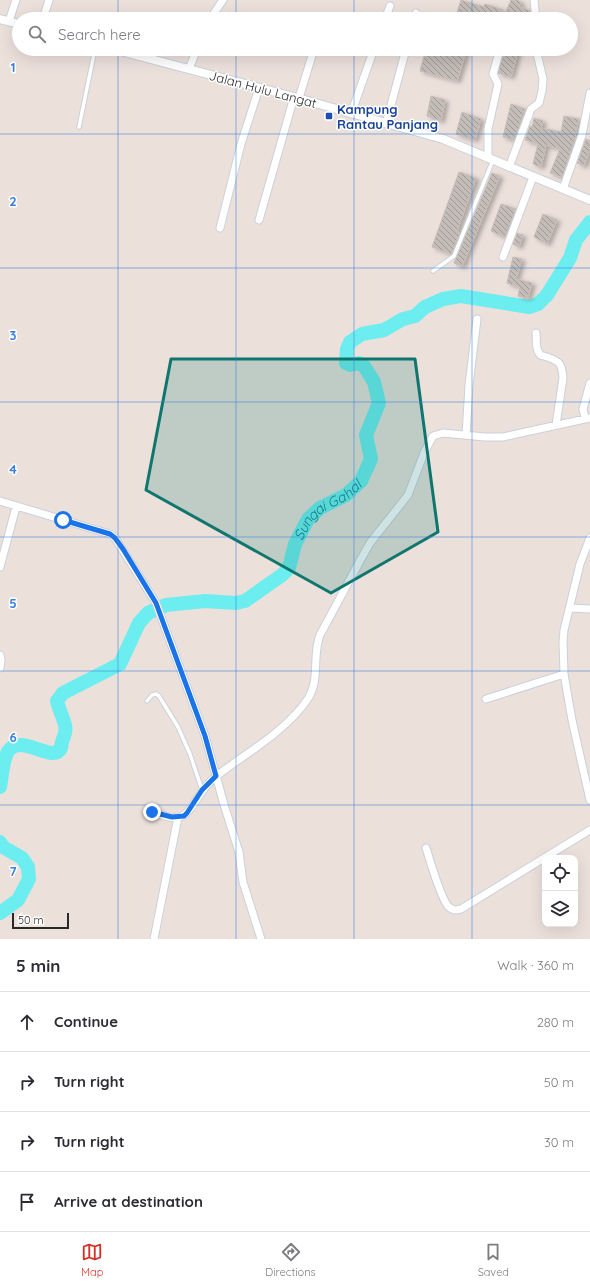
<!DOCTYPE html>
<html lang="en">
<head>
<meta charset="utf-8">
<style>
	body { margin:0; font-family:Quicksand,sans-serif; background:#f2f2f3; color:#2b2b33 }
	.controls { position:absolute; right:12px; bottom:12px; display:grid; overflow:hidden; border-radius:8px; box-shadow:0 4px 16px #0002 }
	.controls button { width:36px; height:36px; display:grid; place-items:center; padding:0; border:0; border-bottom:1px solid #e1e1e2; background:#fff; color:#2b2b33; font:20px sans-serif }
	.scale { position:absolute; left:12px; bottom:10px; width:57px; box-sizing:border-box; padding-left:4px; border:2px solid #292929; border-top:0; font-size:11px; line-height:14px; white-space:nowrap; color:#292929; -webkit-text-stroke:3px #fff; paint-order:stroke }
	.stop { position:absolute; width:12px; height:12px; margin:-9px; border:3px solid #1a73e8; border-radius:50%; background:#fff }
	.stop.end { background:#1a73e8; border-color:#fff; box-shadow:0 1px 4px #0008 }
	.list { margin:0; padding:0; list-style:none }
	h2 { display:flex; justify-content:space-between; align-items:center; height:52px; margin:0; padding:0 16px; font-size:17px }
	h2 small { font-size:13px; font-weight:400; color:#7c7c81 }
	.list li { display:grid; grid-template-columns:26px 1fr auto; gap:12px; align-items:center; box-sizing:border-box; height:60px; padding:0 16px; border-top:1px solid #e1e1e2 }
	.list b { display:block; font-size:15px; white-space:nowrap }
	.list em { font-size:13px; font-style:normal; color:#7c7c81 }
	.icon { flex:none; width:22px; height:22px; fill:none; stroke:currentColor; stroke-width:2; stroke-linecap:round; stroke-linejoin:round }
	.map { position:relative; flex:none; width:590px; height:939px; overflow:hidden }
	.search { position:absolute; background:#fff; box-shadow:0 4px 16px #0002; left:12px; right:12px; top:12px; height:44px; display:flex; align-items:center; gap:10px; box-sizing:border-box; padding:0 14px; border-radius:22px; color:#7c7c81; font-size:15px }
	.sheet { height:292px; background:#fff }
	nav { display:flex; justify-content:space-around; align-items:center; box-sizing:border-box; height:56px; border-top:1px solid #e1e1e2; background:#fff; font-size:11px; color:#7c7c81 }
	nav a { display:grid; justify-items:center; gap:2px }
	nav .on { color:#d93025 }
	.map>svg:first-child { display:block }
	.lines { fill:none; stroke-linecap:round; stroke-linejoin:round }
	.river { stroke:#6ceef0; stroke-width:14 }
	.building { fill:url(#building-back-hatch); stroke:#c7bcb5; filter:url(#shadow) }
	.service-casing { stroke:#c9d1dc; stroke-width:5.5 }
	.minor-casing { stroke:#c9d1dc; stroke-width:9 }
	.tertiary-casing { stroke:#c9d1dc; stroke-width:10 }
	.service { stroke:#fff; stroke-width:3.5 }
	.minor { stroke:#fff; stroke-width:7 }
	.tertiary { stroke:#fff; stroke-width:8 }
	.route { stroke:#1a73e8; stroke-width:5 }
	.marked { fill:#0f766e; fill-opacity:0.2; stroke:#0f766e; stroke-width:3; stroke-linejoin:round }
	.grid { fill:none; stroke:#367fdc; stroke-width:1; stroke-opacity:0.55 }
	.transit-dot { fill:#1a4fb4; stroke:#fff; stroke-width:1.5 }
	.labels { text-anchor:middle; stroke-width:3; stroke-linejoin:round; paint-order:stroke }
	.street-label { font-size:13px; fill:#292929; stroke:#fff }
	.transit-label { font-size:13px; font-weight:bold; fill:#164399; stroke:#fff; text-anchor:start }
	.water-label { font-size:14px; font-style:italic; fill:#0c828d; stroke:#fff }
	.grid-label { font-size:13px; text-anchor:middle; font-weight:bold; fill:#367fdc; stroke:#fff; stroke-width:3; stroke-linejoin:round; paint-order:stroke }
</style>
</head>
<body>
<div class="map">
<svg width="590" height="939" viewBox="0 0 590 939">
	<defs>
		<pattern id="building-back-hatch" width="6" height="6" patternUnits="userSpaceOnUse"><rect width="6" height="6" fill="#c4bcb7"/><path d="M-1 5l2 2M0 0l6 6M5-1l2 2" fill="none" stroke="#9f9995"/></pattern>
		<filter id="shadow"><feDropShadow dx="3.5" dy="2" stdDeviation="2" flood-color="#0004"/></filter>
	</defs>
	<rect width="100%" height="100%" fill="#ece0db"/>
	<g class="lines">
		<g class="river">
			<path id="s1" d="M0,787c2,-10 3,-32 10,-38 15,-14 43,15 51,-1 1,-2 0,-4 1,-6 2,-6 5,-10 3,-17 -2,-8 -6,-15 -8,-24l6,-8 57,-29 19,-41 9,-10 18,-8 39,-4 31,2 9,-2 37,-26 7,-7 6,-24 13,-25 12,-11 26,-13 15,-14 10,-22 -5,-24 13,-32 -5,-21 -10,-16 -5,-3 -9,2 -4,-2 1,-14 3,-7 12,-8 22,-4 19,-11 12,-3 10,-9 18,-8 18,-3 68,11 9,-3 9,-9 23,-37 6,-18 14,-18"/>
			<path d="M0,842l3,5 19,11 6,9 1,12 -11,21 -18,13"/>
		</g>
	</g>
	<path class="building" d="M461,0l23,7 1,-3 18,6 -3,9h-45z
		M511,0h6l4,2 -2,4 11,5 -3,8h-15l-8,-3z
		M426,49h41l-10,32 -37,-10z
		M505,49l13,2 -7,26 -13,-4z
		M431,96l14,4 -4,21 -14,-5z
		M511,104l14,5 -11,31 -11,-3z
		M462,112l19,7 -6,21 -19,-6z
		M564,116l15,3 -4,17h1l-14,41 -12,-4 10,-24 -14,-4 -5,22 -8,-3 5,-20 -13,-4 5,-14 2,1 2,-9 9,3 -2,7 20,4z
		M586,139l4,2v8l-6,17 -7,-3z
		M459,172l17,6 -19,53 3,2 -9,21 -19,-7z
		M492,173l8,3 -38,91 -8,-4z
		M501,204l15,5 -11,28 -14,-6z
		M543,214l14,6 -10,24 -13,-7z
		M517,233l6,2 -4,12 -6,-3z
		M513,257l9,2 -6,20 16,4 -4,15 -10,-2 2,-9 -13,-4z"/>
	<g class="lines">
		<g class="service-casing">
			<path id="service" d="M79,127l16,-78
				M433,271l21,-15 39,-96
				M147,701l5,-6 4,-1 3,2 19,31 12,27 12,36"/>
		</g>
		<g class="minor-casing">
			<path id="minor" d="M534,0l2,19
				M43,19l6,-19
				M210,19l13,-19
				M385,19l5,-13
				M414,19l2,-6
				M9,21l7,-21
				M189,69l8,-20
				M299,98l15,-49
				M351,114l23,-65
				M386,124l20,-75
				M488,158v-29l10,-45 -5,-10 7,-25
				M509,167l22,-58 8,-6 3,-12 1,-12 -7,-30
				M563,189l19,-54 8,-42
				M259,220l35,-123
				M220,228l21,-84 18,-56
				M503,257l30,-80
				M536,333c1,6 -1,15 3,20 1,3 3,3 5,3 15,5 18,6 19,22l-7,47
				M585,418l-2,-9 7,-26
				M466,435l3,-50 8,-66
				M0,501l110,33 5,4 41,65 49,133 20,72 14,44 4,30 18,57
				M590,538l-10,26 -16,66 -1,12 1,32 8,46 18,80
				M0,567l16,-60
				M570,608l20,1
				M0,655l1,5 -1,8
				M486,699l78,-25
				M152,812c10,3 22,9 32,3 7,-4 17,-24 24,-31 7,-8 17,-14 26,-21 25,-17 59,-40 75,-66 11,-19 3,-42 11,-62l41,-76 9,-16 38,-48 16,-42 9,-17 10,-3 42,4h18l87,-19
				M426,848c4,12 15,52 23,59 4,4 7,3 12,2l129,-79
				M154,939l24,-122"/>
		</g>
		<g class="tertiary-casing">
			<path id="tertiary" d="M0,19l19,5
				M113,49l181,48 149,42 147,61"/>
		</g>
		<use href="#service" class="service"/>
		<use href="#minor" class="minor"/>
		<use href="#tertiary" class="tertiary"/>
	</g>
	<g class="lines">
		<path class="route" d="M63,520l47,14 5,4 8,11 33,54 49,133 11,40 -14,14 -15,23 -3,3 -12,1 -20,-5"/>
	</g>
	<path class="marked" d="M171,359h244l23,173 -107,61 -185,-103z"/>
	<path class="grid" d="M118,0v19M236,0v19M354,0v19M472,0v19M118,49v890M236,49v890M354,49v890M472,49v890M0,134h590M0,268h590M0,402h590M0,537h590M0,671h590M0,805h590"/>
	<rect class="transit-dot" x="325" y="112" width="8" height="8" rx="2"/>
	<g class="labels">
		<g class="street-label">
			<text transform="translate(263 89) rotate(15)" y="5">Jalan Hulu Langat</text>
		</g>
		<g class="transit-label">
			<text x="337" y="114">Kampung<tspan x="337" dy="15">Rantau Panjang</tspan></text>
		</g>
		<g class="water-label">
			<text dy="5" stroke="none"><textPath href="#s1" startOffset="504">Sungai Gahal</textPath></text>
		</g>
	</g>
	<g class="grid-label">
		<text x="13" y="72">1</text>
		<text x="13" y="206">2</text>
		<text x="13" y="340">3</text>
		<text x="13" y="474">4</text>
		<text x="13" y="608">5</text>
		<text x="13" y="742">6</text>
		<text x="13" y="876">7</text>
	</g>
</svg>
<div class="controls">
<button><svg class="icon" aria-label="locate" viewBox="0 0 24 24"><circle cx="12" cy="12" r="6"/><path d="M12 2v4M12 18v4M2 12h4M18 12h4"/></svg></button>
<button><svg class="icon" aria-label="layers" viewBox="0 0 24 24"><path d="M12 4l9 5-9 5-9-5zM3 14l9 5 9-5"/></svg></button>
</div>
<div class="scale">50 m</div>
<div class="stop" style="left:63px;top:520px"></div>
<div class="stop end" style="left:152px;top:812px"></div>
<div class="search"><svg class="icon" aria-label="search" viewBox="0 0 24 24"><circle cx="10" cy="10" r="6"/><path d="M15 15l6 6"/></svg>Search here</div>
</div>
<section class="sheet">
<h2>5 min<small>Walk · 360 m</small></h2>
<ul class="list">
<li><svg class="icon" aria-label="ahead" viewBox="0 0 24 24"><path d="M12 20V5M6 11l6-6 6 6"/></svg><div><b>Continue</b></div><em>280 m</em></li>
<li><svg class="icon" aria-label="right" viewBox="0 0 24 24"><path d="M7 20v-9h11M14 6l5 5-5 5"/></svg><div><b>Turn right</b></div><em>50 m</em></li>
<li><svg class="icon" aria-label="right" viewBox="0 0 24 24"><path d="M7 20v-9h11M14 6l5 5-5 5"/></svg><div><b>Turn right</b></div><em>30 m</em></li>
<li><svg class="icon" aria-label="arrive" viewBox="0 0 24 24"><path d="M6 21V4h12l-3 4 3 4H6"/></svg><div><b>Arrive at destination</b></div></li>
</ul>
</section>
<nav>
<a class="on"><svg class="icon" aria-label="map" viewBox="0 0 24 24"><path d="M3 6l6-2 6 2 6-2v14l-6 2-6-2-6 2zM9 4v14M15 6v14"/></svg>Map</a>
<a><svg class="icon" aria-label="directions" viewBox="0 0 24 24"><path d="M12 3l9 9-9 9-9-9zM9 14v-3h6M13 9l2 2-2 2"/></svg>Directions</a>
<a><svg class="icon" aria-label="saved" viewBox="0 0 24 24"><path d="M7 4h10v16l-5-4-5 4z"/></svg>Saved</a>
</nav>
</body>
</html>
